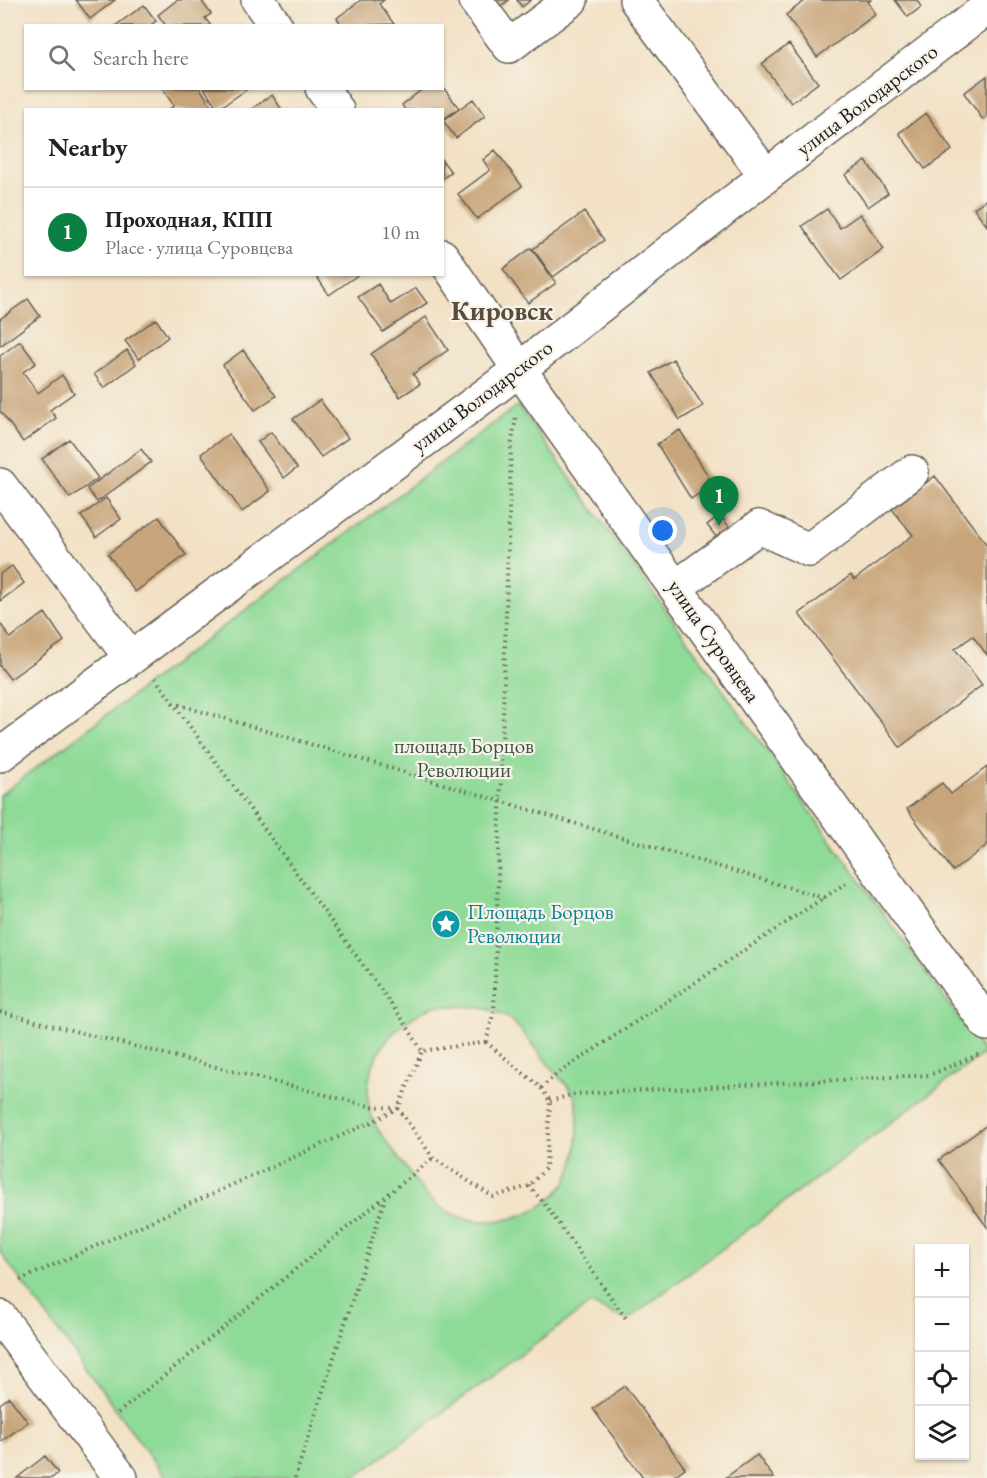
<!DOCTYPE html>
<html lang="en">
<head>
<meta charset="utf-8">
<style>
	body { margin:0; font-family:"EB Garamond",serif; background:#f2f2f2; color:#222 }
	.controls { position:absolute; right:18px; bottom:18px; display:grid; overflow:hidden; border-radius:0px; box-shadow:0 2px 4px #0004 }
	.controls button { width:54px; height:54px; display:grid; place-items:center; padding:0; border:0; border-bottom:2px solid #e0e0e0; background:#fff; color:#222; font:30px sans-serif }
	.you { position:absolute; left:663px; top:531px; width:21px; height:21px; margin:-15px; border:4px solid #fff; border-radius:50%; background:#1a73e8; box-shadow:0 0 0 9px #1a73e833 }
	.badge { display:grid; place-items:center; width:39px; height:39px; border-radius:50%; background:#0b8043; color:#fff; font-size:20px; font-weight:700 }
	.pin { position:absolute; translate:-50% -50px; filter:drop-shadow(0 2px 3px #0008) }
	.pin::after { content:''; position:absolute; top:32px; width:21px; height:18px; background:inherit; clip-path:polygon(0 0,100% 0,50% 100%) }
	.list { margin:0; padding:0; list-style:none }
	h2 { display:flex; justify-content:space-between; align-items:center; height:78px; margin:0; padding:0 24px; font-size:26px }
	h2 small { font-size:20px; font-weight:400; color:#767676 }
	.list li { display:grid; grid-template-columns:39px 1fr auto; gap:18px; align-items:center; box-sizing:border-box; height:90px; padding:0 24px; border-top:2px solid #e0e0e0 }
	.list b { display:block; font-size:22px; white-space:nowrap }
	.list p { margin:0; font-size:20px; white-space:nowrap; color:#767676 }
	.list em { font-size:20px; font-style:normal; color:#767676 }
	.icon { flex:none; width:33px; height:33px; fill:none; stroke:currentColor; stroke-width:2; stroke-linecap:round; stroke-linejoin:round }
	.map { position:relative; flex:none; width:987px; height:1478px; overflow:hidden }
	.search { position:absolute; background:#fff; box-shadow:0 2px 4px #0004; left:24px; top:24px; width:420px; height:66px; display:flex; align-items:center; gap:15px; box-sizing:border-box; padding:0 21px; border-radius:0px; color:#767676; font-size:22px }
	.panel { position:absolute; background:#fff; box-shadow:0 2px 4px #0004; left:24px; top:108px; width:420px; height:168px; border-radius:0px }
	.map>svg:first-child { display:block }
	.green { fill:#8eda97; stroke:#557b5a; stroke-width:1.5; fill-rule:evenodd }
	.building { fill:#c7a479 }
	.lines { fill:none; stroke-linecap:round; stroke-linejoin:round }
	.minor-casing { stroke:#676157; stroke-width:36 }
	.path { stroke:#676157; stroke-width:4; stroke-dasharray:1.5 4.5; stroke-linecap:butt }
	.minor { stroke:#fff; stroke-width:33 }
	.labels { text-anchor:middle; stroke-width:4.5; stroke-linejoin:round; paint-order:stroke }
	.street-label { font-size:21px; fill:#1c1c1c; stroke:#f7f3e8 }
	.park-label { font-size:21px; fill:#3e5541; stroke:#f7f3e8 }
	.culture-label { font-size:21px; fill:#0d838f; stroke:#f7f3e8; text-anchor:start }
	.district-label { font-size:27px; font-weight:bold; fill:#584c3d; stroke:#f7f3e8 }
</style>
</head>
<body>
<div class="map">
<svg width="987" height="1478" viewBox="0 0 987 1478">
	<rect width="100%" height="100%" fill="#f7f3e8"/>
	<filter id="ink" filterUnits="userSpaceOnUse"><feTurbulence type="fractalNoise" baseFrequency=".0167" numOctaves="2"/><feDisplacementMap in="SourceGraphic" scale="12" xChannelSelector="R" yChannelSelector="G"/><feConvolveMatrix kernelMatrix="1 2 1 2 8 2 1 2 1" color-interpolation-filters="sRGB"/></filter>
	<filter id="wash" filterUnits="userSpaceOnUse"><feTurbulence type="fractalNoise" baseFrequency=".008" numOctaves="4" result="noise"/><feDisplacementMap in="SourceGraphic" scale="24" xChannelSelector="R" yChannelSelector="G"/><feGaussianBlur stdDeviation="1.35" result="paint"/><feColorMatrix in="noise" values="0 0 0 0 0 0 0 0 0 0 0 0 0 0 0 0 0 1.4 0 .05"/><feComposite in="paint" operator="in"/></filter>
	<g filter="url(#wash)">
		<rect width="100%" height="100%" fill="#f2e1c5"/>
		<path class="green" d="M518,405l466,648 -357,267 -37,-16 -236,174h-188l-166,-226v-457zM433,1006c19,0 44,-1 63,6 4,2 8,4 12,6 13,9 36,41 47,55 6,6 14,13 18,20 8,14 5,57 0,72 -2,5 -4,12 -7,17 -25,37 -82,51 -121,28 -19,-11 -32,-33 -45,-50 -9,-12 -19,-24 -26,-38 -16,-36 1,-77 32,-100 8,-6 18,-11 27,-16z"/>
		<g id="blocks">
			<path class="building" d="M76,0h39l-25,19z
				M177,0h24l10,14 -6,4 6,8h-45l-8,-11z
				M361,0h23l-5,4 15,20 -52,2 -5,-8z
				M482,0h27l-18,13z
				M517,0h14l-9,7z
				M806,0h65l-3,2 8,12 -59,43 -31,-42z
				M895,0h22l4,7 -13,10z
				M144,5l12,16 -7,5h-34z
				M789,44l29,39 -27,20 -29,-39z
				M987,76v40l-4,4 -19,-27z
				M442,86l17,22 -17,12v-10h-37l-3,-5 22,-17h18z
				M162,88h38l14,22h-46l6,-4z
				M204,88h45l-31,21z
				M272,95l10,15h-32z
				M473,99l12,17 -29,22 -13,-17z
				M926,113l26,37 -27,19 -26,-36z
				M495,150l27,36 -45,33 -19,-25 32,-24 -7,-10z
				M442,160l9,12 -9,7z
				M866,161l22,32 -20,14 -23,-32z
				M987,199v27l-13,-18z
				M827,209l13,19 20,-14 24,35 -43,31 -39,-54z
				M584,212l20,28 -51,37 -20,-28z
				M531,248l25,35 -28,20 -25,-34z
				M315,274h44l-30,21z
				M378,284l13,20 25,-16 11,15 -44,29 -25,-35z
				M28,299l12,17 -40,30v-27z
				M426,317l22,33 -35,24 7,10 -20,13 -29,-43z
				M156,319l12,18 -29,22 -14,-18z
				M20,341l16,22 -13,9 15,21 24,-18 12,18 -24,17 6,8 -33,24 -23,-31v-55z
				M127,350l9,14 -32,24 -10,-14z
				M243,350l33,46 -21,14 -32,-45z
				M673,359l30,47 -23,14 -29,-47z
				M320,400l28,38 -27,19 -28,-38z
				M680,430l33,54 -22,15 -34,-55z
				M271,432l26,36 -13,10 -26,-36z
				M229,434l41,57 -28,21 -41,-58z
				M69,439l29,39 -28,20 -28,-39z
				M141,449l10,13 -54,40 -10,-13z
				M935,476l52,69v110l-14,-19 -18,13 27,36 -82,62 -101,-133 52,-39 3,5 59,-45 -21,-26z
				M106,498l15,21 -25,18 -15,-21z
				M720,515l10,13 -13,10 -10,-13z
				M159,517l27,38 -51,37 -27,-38z
				M12,566l12,17 -24,18v-27z
				M45,613l19,28 -54,38 -10,-13v-43l10,15z
				M987,767v78l-34,26 -46,-62 35,-26 9,11z
				M987,1125v102l-48,-67z
				M625,1386l60,82 -14,10h-28l-50,-69z
				M9,1397l19,25 -28,20v-38z
				M757,1455l17,23h-49z
				M45,1456l13,17 -6,5h-35z"/>
		</g>
	</g>
	<g filter="url(#ink)">
		<use href="#blocks" fill-opacity="0" stroke="#676157" stroke-width="1.5"/>
		<g class="lines">
			<g class="minor-casing">
				<path id="minor" d="M258,0l18,26
					M475,0l34,46 62,-46
					M636,0l130,176
					M322,88l15,22
					M442,256l77,113 468,655
					M0,485l131,173
					M676,587l83,-60 50,23 103,-78
					M0,755l499,-370 267,-209 221,-168
					M0,1317l121,161"/>
			</g>
			<path class="path" d="M155,678l250,345 17,28
				M173,703l651,195
				M0,1012l369,94 26,2
				M486,1042l8,-31 17,-564 5,-30
				M486,1042l55,46 9,13 -4,67 -17,18 -36,11 -60,-39 -35,-50 24,-57z
				M541,1088l16,-14 292,-193
				M550,1101l25,-7 354,-19 51,-21
				M529,1186l15,17 83,117
				M20,1280l354,-159 24,-13
				M118,1413l315,-255
				M295,1478l90,-279"/>
			<use href="#minor" class="minor"/>
		</g>
	</g>
	<defs>
		<g id="sight-disc" transform="scale(1.5)"><circle r="9.5" fill="#0f9aa8" stroke="#f7f3e8"/><path d="M0-6L1.8-2.2L6-1.7L2.9 1.2L3.7 5.4L0 3.3L-3.7 5.4L-2.9 1.2L-6-1.7L-1.8-2.2Z" fill="#fff"/></g>
	</defs>
	<g fill-rule="evenodd">
		<use href="#sight-disc" x="446" y="924"/>
	</g>
	<g class="labels">
		<g class="street-label">
			<text transform="translate(867 100) rotate(-37)" y="7">улица Володарского</text>
			<text transform="translate(482 396) rotate(-37)" y="7">улица Володарского</text>
			<text transform="translate(714 641) rotate(55)" y="7">улица Суровцева</text>
		</g>
		<g class="park-label">
			<text x="464" y="753">площадь Борцов<tspan x="464" dy="24">Революции</tspan></text>
		</g>
		<g class="culture-label">
			<text x="467" y="919">Площадь Борцов<tspan x="467" dy="24">Революции</tspan></text>
		</g>
		<g class="district-label">
			<text x="502" y="320">Кировск</text>
		</g>
	</g>
</svg>
<div class="controls">
<button>+</button>
<button>−</button>
<button><svg class="icon" aria-label="locate" viewBox="0 0 24 24"><circle cx="12" cy="12" r="6"/><path d="M12 2v4M12 18v4M2 12h4M18 12h4"/></svg></button>
<button><svg class="icon" aria-label="layers" viewBox="0 0 24 24"><path d="M12 4l9 5-9 5-9-5zM3 14l9 5 9-5"/></svg></button>
</div>
<div class="you"></div>
<div class="pin badge" style="left:719px;top:526px">1</div>
<div class="search"><svg class="icon" aria-label="search" viewBox="0 0 24 24"><circle cx="10" cy="10" r="6"/><path d="M15 15l6 6"/></svg>Search here</div>
<section class="panel">
<h2>Nearby<small></small></h2>
<ul class="list">
<li><span class="badge">1</span><div><b>Проходная, КПП</b><p>Place · улица Суровцева</p></div><em>10 m</em></li>
</ul>
</section>
</div>
</body>
</html>
